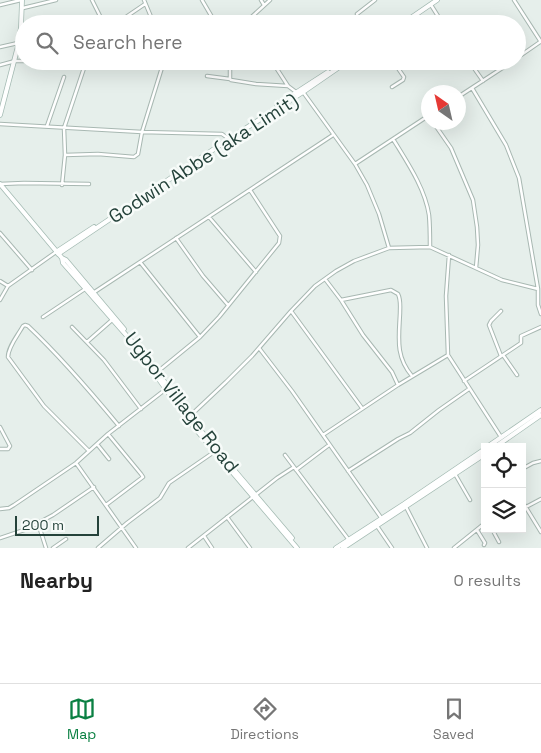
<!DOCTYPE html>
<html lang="en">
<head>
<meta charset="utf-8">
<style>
	body { margin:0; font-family:"Space Grotesk",sans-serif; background:#f6f6f6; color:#222 }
	.controls { position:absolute; right:15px; bottom:15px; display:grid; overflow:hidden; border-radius:0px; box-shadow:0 5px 20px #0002 }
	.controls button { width:45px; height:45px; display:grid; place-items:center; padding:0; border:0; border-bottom:1px solid #e0e0e0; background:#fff; color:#222; font:25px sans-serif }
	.compass { position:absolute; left:421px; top:85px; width:45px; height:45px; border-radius:50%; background:#fff; box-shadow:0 5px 20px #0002; rotate:326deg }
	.scale { position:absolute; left:15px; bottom:12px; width:84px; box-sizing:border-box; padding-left:5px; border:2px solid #24423a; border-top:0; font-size:14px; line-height:18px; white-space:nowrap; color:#24423a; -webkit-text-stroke:4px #f7fbf9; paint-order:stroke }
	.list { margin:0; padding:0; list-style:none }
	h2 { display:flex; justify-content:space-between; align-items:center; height:65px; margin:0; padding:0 20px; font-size:21px }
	h2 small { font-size:16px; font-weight:400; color:#767676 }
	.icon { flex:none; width:28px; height:28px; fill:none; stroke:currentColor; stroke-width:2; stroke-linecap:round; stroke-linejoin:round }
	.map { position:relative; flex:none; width:541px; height:548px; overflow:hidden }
	.search { position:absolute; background:#fff; box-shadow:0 5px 20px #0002; left:15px; right:15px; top:15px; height:55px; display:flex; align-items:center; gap:12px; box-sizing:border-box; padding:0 18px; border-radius:28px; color:#767676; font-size:19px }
	.sheet { height:135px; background:#fff }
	nav { display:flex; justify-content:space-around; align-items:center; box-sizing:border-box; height:70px; border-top:1px solid #e0e0e0; background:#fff; font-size:14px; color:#767676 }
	nav a { display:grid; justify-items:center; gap:2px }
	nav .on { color:#0b8043 }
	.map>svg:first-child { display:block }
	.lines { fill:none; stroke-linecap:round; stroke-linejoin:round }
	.street-casing { stroke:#a8b8b2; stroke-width:4.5 }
	.secondary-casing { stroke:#a4bbb3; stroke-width:5.5 }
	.street { stroke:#fff; stroke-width:2.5 }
	.secondary { stroke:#fff; stroke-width:4 }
	.labels { text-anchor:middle; stroke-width:5; stroke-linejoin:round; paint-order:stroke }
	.street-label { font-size:19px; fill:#24423a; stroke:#f7fbf9 }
</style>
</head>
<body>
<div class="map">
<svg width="541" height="548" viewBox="0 0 541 548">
	<rect width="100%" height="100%" fill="#e6efeb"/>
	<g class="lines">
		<g class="street-casing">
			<path id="street" d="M92,0l8,16
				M144,0l10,24
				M202,0l14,24
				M261,0l3,5
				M514,0l27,42
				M0,5l21,-5
				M431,5l12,19
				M23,8l33,-8
				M357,14l18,-14
				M121,24l-1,-3 25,-17
				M244,24l26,-24
				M0,47l18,-4
				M517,58l23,-16
				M230,61v18l1,1 25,4 32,2
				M270,61l7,8 11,17 8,6
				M469,61l14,20
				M0,65l15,-4h9
				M424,66l7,-5
				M207,76l23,3
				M392,87l11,-7 1,-3 -11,-16
				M472,88l34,57 13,33 19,111v16l3,9
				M303,92l52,72 73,-48
				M458,97l55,-36
				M433,122l18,26 22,52 4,27 1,18 -2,23
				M0,124l142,8 80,2 7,5
				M47,126l17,-49
				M393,139c14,23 32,49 36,76 1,10 1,21 1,32
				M65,155l33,-1 36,3 4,-3 4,-22 22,-71
				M355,164l12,21 12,29 10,34
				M0,184l24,-1 65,1
				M62,185l3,-30 -1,-27 21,-63v-2l-4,-2
				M209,217l47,55
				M0,233l32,37
				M176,238l27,38 25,29
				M449,255l-3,41 2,59 53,82
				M140,262l60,75
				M325,279l16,21 22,35 29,37 6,13
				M0,281l8,5
				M93,293l240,-158
				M0,300l8,-14 48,-34
				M341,300l50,-10 7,4c3,6 2,12 2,19 -1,24 -5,43 12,63
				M291,311l71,97
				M501,311l-10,10 -2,4 12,31
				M43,317l42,-28
				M72,327l32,33 37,49
				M87,342l25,-22
				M259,348l33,43 90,128
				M503,355l14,20
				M156,373l44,-36 19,-20 60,-74 1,-7 -30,-46
				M464,381l57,-38v-7l20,-9
				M189,417l37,-35 26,-26 39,-45 24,-25 21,-15 18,-10 35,-13 41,-1 72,33 36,9
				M0,427l10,19 -2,3h-8
				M323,435l75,-50 50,-30
				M97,444l12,15
				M89,451l-45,-45 -36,-49c0,-10 10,-22 15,-31l2,-1 3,1c33,31 62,65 91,100
				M285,455l9,12
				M76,463l60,85
				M522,469l11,-6 8,-2
				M296,470l33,-25
				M348,471l50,-32 12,-6 29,-23 30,-21
				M455,474l15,26
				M522,501l19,31
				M106,505l37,-28 -2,-3 -33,-40
				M406,507l21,41
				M526,507l15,-8
				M0,509l9,-1 5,-3 62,-42 32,-29 58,-45
				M227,517l23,31
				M38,523l8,25
				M377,526l15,22
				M492,529l7,13
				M477,530l8,13 -1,2
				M204,536l8,12
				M0,538l27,-9 26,-14 41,-28
				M53,548l13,-9
				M98,548l29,-25 33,-25 9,-15 45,-31
				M188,548l89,-70 17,-11 55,73
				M454,548l31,-25"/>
		</g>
		<g class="secondary-casing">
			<path id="secondary" d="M402,24l35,-24
				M277,105l51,-33
				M0,115l18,-69 3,-19 1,-27
				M0,184l62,74 1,5 71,81 53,75 110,129
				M56,252l38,-25
				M58,254l171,-115 74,-47 45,-31
				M62,258l4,2 58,69
				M149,360l40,57 103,121
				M487,447l54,-37
				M495,447l46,-32
				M336,548l68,-44 81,-55
				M343,548l142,-94"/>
		</g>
		<use href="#street" class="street"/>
		<use href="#secondary" class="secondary"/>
	</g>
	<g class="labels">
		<g class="street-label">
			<text transform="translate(203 158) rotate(-33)" y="7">Godwin Abbe (aka Limit)</text>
			<text transform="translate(182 402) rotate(52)" y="7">Ugbor Village Road</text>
		</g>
	</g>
</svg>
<div class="controls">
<button><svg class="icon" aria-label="locate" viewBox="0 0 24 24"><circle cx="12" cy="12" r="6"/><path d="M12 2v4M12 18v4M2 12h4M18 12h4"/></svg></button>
<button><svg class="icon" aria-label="layers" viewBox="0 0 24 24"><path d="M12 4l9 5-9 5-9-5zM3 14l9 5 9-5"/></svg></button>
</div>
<svg class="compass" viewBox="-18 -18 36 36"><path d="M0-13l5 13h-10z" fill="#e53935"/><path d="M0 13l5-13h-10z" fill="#767676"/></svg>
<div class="scale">200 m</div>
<div class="search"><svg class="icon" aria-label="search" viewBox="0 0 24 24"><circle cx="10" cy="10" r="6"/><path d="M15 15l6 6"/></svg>Search here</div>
</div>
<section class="sheet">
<h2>Nearby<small>0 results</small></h2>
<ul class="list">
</ul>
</section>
<nav>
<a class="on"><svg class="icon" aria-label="map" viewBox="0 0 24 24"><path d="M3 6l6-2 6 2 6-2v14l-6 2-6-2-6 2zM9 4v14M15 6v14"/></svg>Map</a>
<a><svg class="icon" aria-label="directions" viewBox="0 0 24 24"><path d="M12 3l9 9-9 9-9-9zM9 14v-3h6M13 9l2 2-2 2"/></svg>Directions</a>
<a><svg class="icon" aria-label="saved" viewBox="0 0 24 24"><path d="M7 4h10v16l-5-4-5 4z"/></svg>Saved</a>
</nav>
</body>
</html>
